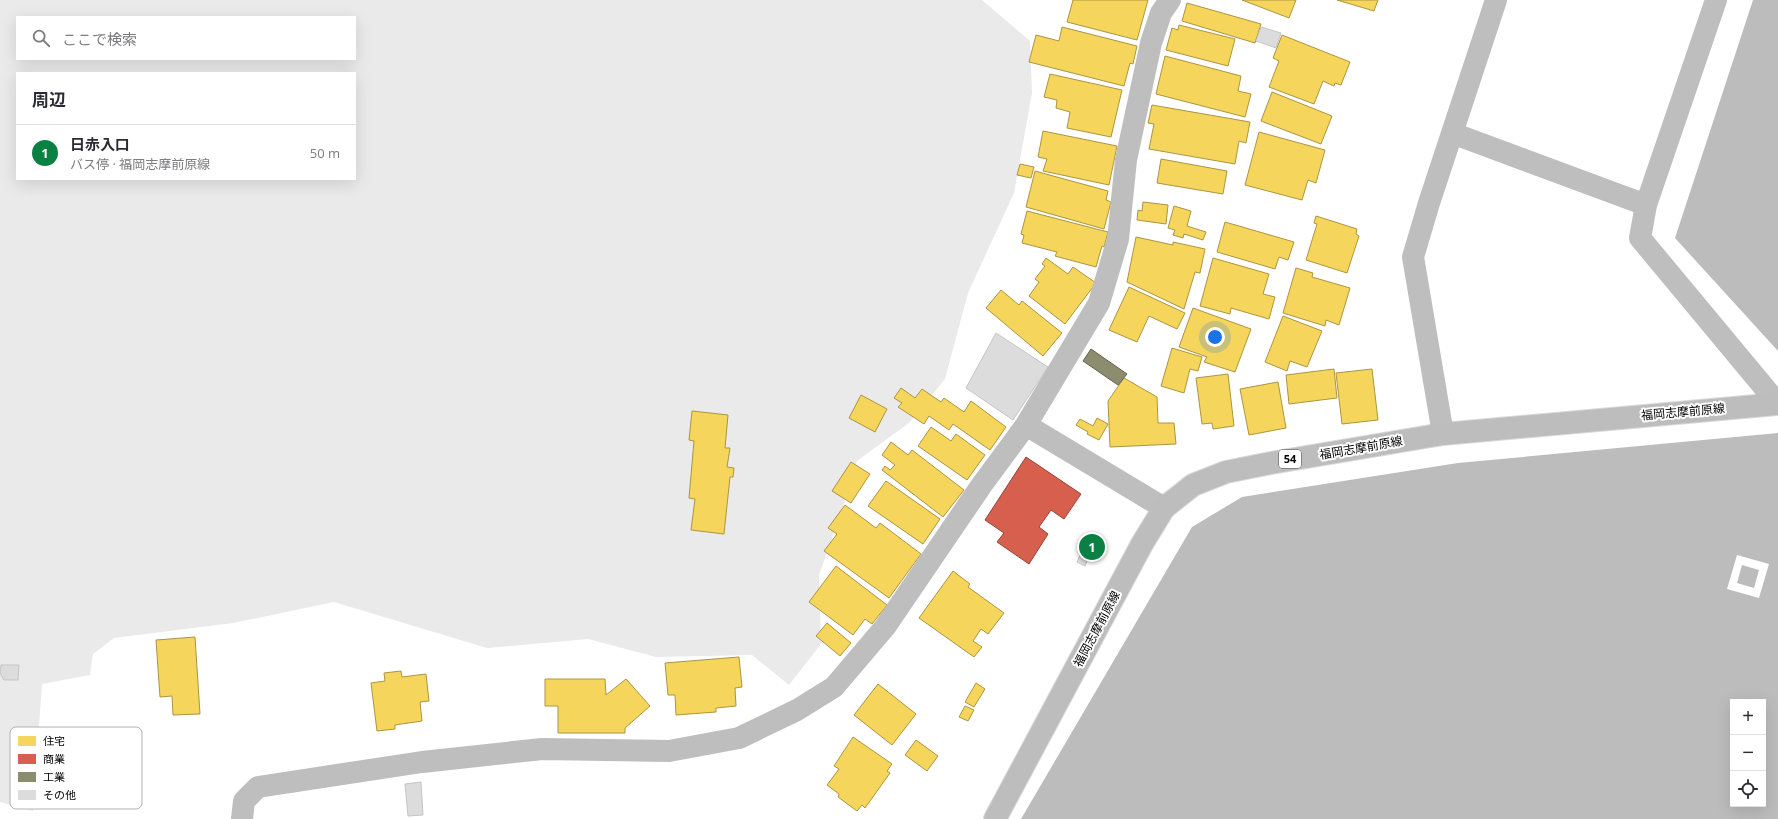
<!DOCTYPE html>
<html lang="ja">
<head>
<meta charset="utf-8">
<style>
	body { margin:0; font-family:"Open Sans","Noto Sans JP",sans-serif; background:#f7f7f7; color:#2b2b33 }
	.controls { position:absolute; right:12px; bottom:12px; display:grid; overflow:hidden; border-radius:0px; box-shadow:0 4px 16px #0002 }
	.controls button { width:36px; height:36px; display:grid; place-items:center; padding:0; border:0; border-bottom:1px solid #e1e1e2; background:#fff; color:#2b2b33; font:20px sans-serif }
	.you { position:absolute; left:1215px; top:337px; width:14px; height:14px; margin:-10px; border:3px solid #fff; border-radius:50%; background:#1a73e8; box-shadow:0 0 0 6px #1a73e833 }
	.badge { display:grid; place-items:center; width:26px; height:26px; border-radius:50%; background:#0b8043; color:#fff; font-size:13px; font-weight:700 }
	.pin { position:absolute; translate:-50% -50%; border:2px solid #fff; box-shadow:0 1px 4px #0006 }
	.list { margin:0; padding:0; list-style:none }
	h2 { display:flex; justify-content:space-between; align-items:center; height:52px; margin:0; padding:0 16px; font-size:17px }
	h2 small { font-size:13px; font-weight:400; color:#7c7c81 }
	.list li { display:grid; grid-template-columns:26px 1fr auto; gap:12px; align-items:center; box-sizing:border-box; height:56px; padding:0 16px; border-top:1px solid #e1e1e2 }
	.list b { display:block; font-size:15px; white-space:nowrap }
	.list p { margin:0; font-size:13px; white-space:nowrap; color:#7c7c81 }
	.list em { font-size:13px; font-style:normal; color:#7c7c81 }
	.icon { flex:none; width:22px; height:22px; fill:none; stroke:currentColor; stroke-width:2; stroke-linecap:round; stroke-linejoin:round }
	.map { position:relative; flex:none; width:1778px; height:819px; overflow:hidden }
	.search { position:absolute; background:#fff; box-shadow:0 4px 16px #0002; left:16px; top:16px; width:340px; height:44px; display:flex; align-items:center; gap:10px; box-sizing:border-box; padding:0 14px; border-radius:0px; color:#7c7c81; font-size:15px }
	.panel { position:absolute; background:#fff; box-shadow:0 4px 16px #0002; left:16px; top:72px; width:340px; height:108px; border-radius:0px }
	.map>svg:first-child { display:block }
	.green { fill:#eaeaea; fill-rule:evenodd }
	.water { fill:#bcbcbc; fill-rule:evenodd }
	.pier { fill:#fff; fill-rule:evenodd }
	.homes { fill:#f6d55c; stroke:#ac9540 }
	.shops { fill:#d6604d; stroke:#964336 }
	.industry { fill:#8c8c6e; stroke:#62624d }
	.building { fill:#dcdcdc; stroke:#c5c5c5 }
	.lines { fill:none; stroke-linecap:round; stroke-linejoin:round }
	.major-casing { stroke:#dbdbdb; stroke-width:24 }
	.minor { stroke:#bebebe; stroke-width:22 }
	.major { stroke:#bdbdbd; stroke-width:22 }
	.labels { text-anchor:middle; stroke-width:4; stroke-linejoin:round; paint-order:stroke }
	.shield { fill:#fff; stroke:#4c4c4c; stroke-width:1 }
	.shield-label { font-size:11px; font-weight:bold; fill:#000 }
	.street-label { font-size:12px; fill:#000; stroke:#fff }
	.key { fill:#fff; stroke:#b2b2b2; stroke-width:1 }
	.key-label { font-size:11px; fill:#000 }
</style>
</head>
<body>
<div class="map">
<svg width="1778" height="819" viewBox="0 0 1778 819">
	<rect width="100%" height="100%" fill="#fff"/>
	<path class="green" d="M0,0h982l48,41 2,52 -18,100 -46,100 -23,86 -36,44 -52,38 -16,52 -22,62 2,69 -32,41 -37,-30 -96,2 -68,-18 -101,9 -153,-46 -101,21 -119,15 -21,16 -3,21 -48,9 -9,127 -33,-9zM17,17h338v42h-338zM17,73h338v106h-338z"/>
	<path class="water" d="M1753,0h25v351l-103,-113z
		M1778,433v386h-757l171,-292 50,-30 216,-34zM1733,702h30v102h-30z"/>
	<path class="pier" d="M1737,555l32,9 -10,34 -32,-9zM1742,565l17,5 -5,18 -17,-5z"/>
	<path class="homes" d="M1073,0h75l-11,40 -70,-18z
		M1242,0h54l-7,18z
		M1337,0h41l-4,11z
		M1187,3l74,21 -6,19 -73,-22z
		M1179,25l56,14 -7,27 -62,-16 6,-22 6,2z
		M1062,27l75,19 -4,18 -3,-1 -6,23 -95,-24 7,-27 23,6z
		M1282,35l68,27 -9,23 -6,-2 -1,3 -11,-5 -9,23 -45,-17 10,-26 -6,-3z
		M1165,56l76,20 -3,15 13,3 -6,23 -89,-23z
		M1050,74l72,16 -11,47 -44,-9 3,-16 -14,-4 1,-8 -13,-3z
		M1272,92l60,24 -11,28 -60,-23z
		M1152,105l98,17 -4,21 -7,-2 -4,23 -86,-15 5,-25 -6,-1z
		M1043,131l74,15 -8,39 -66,-14 4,-12 -9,-2z
		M1259,132l66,18 -9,33 -8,-3 -6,20 -57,-15z
		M1161,159l66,12 -4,23 -66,-11z
		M1020,164l14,3 -3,11 -14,-3z
		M1035,171l73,20 -2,9 5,2 -7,27 -78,-22z
		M1143,202l25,3 -2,19 -29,-4 1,-10 4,1z
		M1174,206l17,5 -4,15 19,6 -3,8 -19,-6 -1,4 -10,-3 2,-5 -7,-2z
		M1027,211l81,21 -4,15 -2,-1 -6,21 -41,-11 2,-4 -35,-9 2,-8 -3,-1z
		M1316,216l41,13 -1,5 3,2 -12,37 -41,-13 11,-36 -3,-1z
		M1225,222l69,20 -6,18 -9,-3 -4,12 -58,-17z
		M1136,237l37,8v-3l32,7 -5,24 -5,-1 -11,37 -57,-27z
		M1046,258l22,16 5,-7 23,16 -31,41 -36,-28 10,-14 -4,-3 10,-13 -3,-2z
		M1213,258l56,16 -6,20 12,3 -6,22 -38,-11 -1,6 -30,-8z
		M1296,268l17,5 -1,4 38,11 -11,37 -13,-5 -1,6 -42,-13z
		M1129,287l56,26 -8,16 -28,-13 -12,26 -28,-12z
		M1001,290l18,15 3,-4 40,32 -19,23 -57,-48z
		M1193,308l58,21 -16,43 -31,-10 3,-5 -28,-10z
		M1283,316l39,15 -15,36 -17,-6 -3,10 -22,-9z
		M1172,348l30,9 -4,14 -8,-2 -6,24 -23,-7z
		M1334,369l3,29 -48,6 -3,-29z
		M1372,369l6,51 -36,4 -6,-51z
		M1228,374l6,52 -21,3 -1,-6 -10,1 -6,-46z
		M1124,378l33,19 1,26h16l2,21 -66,3 -2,-46z
		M1278,382l8,46 -37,7 -9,-46z
		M901,388l14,10 7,-9 19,13 3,-4 20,14 7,-11 35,26 -16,23 -37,-26 -4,6 -20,-14 -5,8 -26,-17 4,-4 -8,-5z
		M861,395l26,14 -12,23 -26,-14z
		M692,411l36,4 -3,33h5l-3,19 7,1 -1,9h-3l-6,57 -33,-4 4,-31 -6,-1 5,-57 -5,-1z
		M1097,418l11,6 -9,16 -12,-6 1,-2 -12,-7 4,-6 13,7z
		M931,427l20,14 5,-7 29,21 -18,25 -49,-34z
		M891,442l17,13 4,-5 52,40 -21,27 -61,-47 3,-4 5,4 5,-5 -13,-10z
		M851,462l19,12 -19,29 -19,-12z
		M886,481l54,38 -17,25 -55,-38z
		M845,505l31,23 4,-5 41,31 -32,44 -65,-47 13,-17 -9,-6z
		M836,566l51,39 -15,19 -7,-5 -12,16 -44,-33z
		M953,571l17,13 -2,3 36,26 -16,21 -7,-5 -8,12 9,6 -8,10 -55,-39z
		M827,623l24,20 -11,13 -24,-20z
		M195,637l5,77 -27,1 -1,-19 -12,1 -4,-57z
		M739,657l3,30 -7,1 1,18 -20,2v4l-40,3 -1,-20h-7l-3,-32z
		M401,671l1,6 24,-3 3,27 -9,1 2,19 -27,4v4l-18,2 -6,-48 14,-2 -1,-8z
		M545,679h60l1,16 20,-16 24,27 -25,22v5h-67v-27h-13z
		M976,683l9,6 -11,18 -9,-5z
		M878,684l38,30 -24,31 -38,-30z
		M965,706l9,4 -6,11 -9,-4z
		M853,737l39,27 -5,7 3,2 -25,35 -3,-3 -5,6 -19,-14 1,-3 -12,-9 12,-16 -5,-3z
		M916,740l22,16 -11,15 -22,-16z"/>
	<path class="shops" d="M1026,457l55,37 -17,25 -13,-9 -12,17 9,7 -19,30 -32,-22 7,-9 -19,-13z"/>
	<path class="industry" d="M1091,349l36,25 -9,11 -35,-24z"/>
	<path class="building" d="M1261,27l20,6 -5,15 -20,-7z
		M996,333l52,34 -35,53 -47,-32z
		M1086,542l7,4 -8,20 -8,-4z
		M1,665h18l-1,15h-14l-4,-7z
		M421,782l2,33 -15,1 -3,-32z"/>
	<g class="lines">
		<g class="major-casing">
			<path id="major" d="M995,819l147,-275 22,-36 29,-23 33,-13 45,-9 172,-29 335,-30"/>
		</g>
		<path class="minor" d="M1716,0l-70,205 -6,33 138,166
			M1452,133l194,72
			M1026,425l138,83
			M1443,434l-30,-177 16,-54 67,-203
			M242,819l2,-18 14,-14 164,-25 120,-13 127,2 70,-13 58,-28 37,-23 51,-60 96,-141 45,-61 73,-122 19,-64 8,-79 25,-117 10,-30 9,-13"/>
		<use href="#major" class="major"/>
	</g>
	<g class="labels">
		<rect class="shield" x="1279" y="450" width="22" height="18" rx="3"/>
		<g class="shield-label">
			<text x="1290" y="463">54</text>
		</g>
		<g class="street-label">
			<text transform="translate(1683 412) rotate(-5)" y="4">福岡志摩前原線</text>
			<text transform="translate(1361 448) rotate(-10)" y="4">福岡志摩前原線</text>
			<text transform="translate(1097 629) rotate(-62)" y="4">福岡志摩前原線</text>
		</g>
	</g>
	<rect x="10" y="727" width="132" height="82" rx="6" class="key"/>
	<rect x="18" y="736" width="18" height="10" fill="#f6d55c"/>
	<rect x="18" y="754" width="18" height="10" fill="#d6604d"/>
	<rect x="18" y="772" width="18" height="10" fill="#8c8c6e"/>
	<rect x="18" y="790" width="18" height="10" fill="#dcdcdc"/>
	<g class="key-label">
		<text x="43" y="745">住宅</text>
		<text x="43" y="763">商業</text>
		<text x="43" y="781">工業</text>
		<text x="43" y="799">その他</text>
	</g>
</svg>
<div class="controls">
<button>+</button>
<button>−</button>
<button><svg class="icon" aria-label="locate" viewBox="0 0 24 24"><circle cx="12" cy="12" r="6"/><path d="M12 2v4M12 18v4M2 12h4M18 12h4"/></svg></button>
</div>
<div class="you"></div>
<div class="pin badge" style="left:1092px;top:547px">1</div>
<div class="search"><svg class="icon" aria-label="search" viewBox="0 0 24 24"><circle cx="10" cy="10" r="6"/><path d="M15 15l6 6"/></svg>ここで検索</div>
<section class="panel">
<h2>周辺<small></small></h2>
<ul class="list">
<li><span class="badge">1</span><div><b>日赤入口</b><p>バス停 · 福岡志摩前原線</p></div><em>50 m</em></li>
</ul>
</section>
</div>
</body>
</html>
